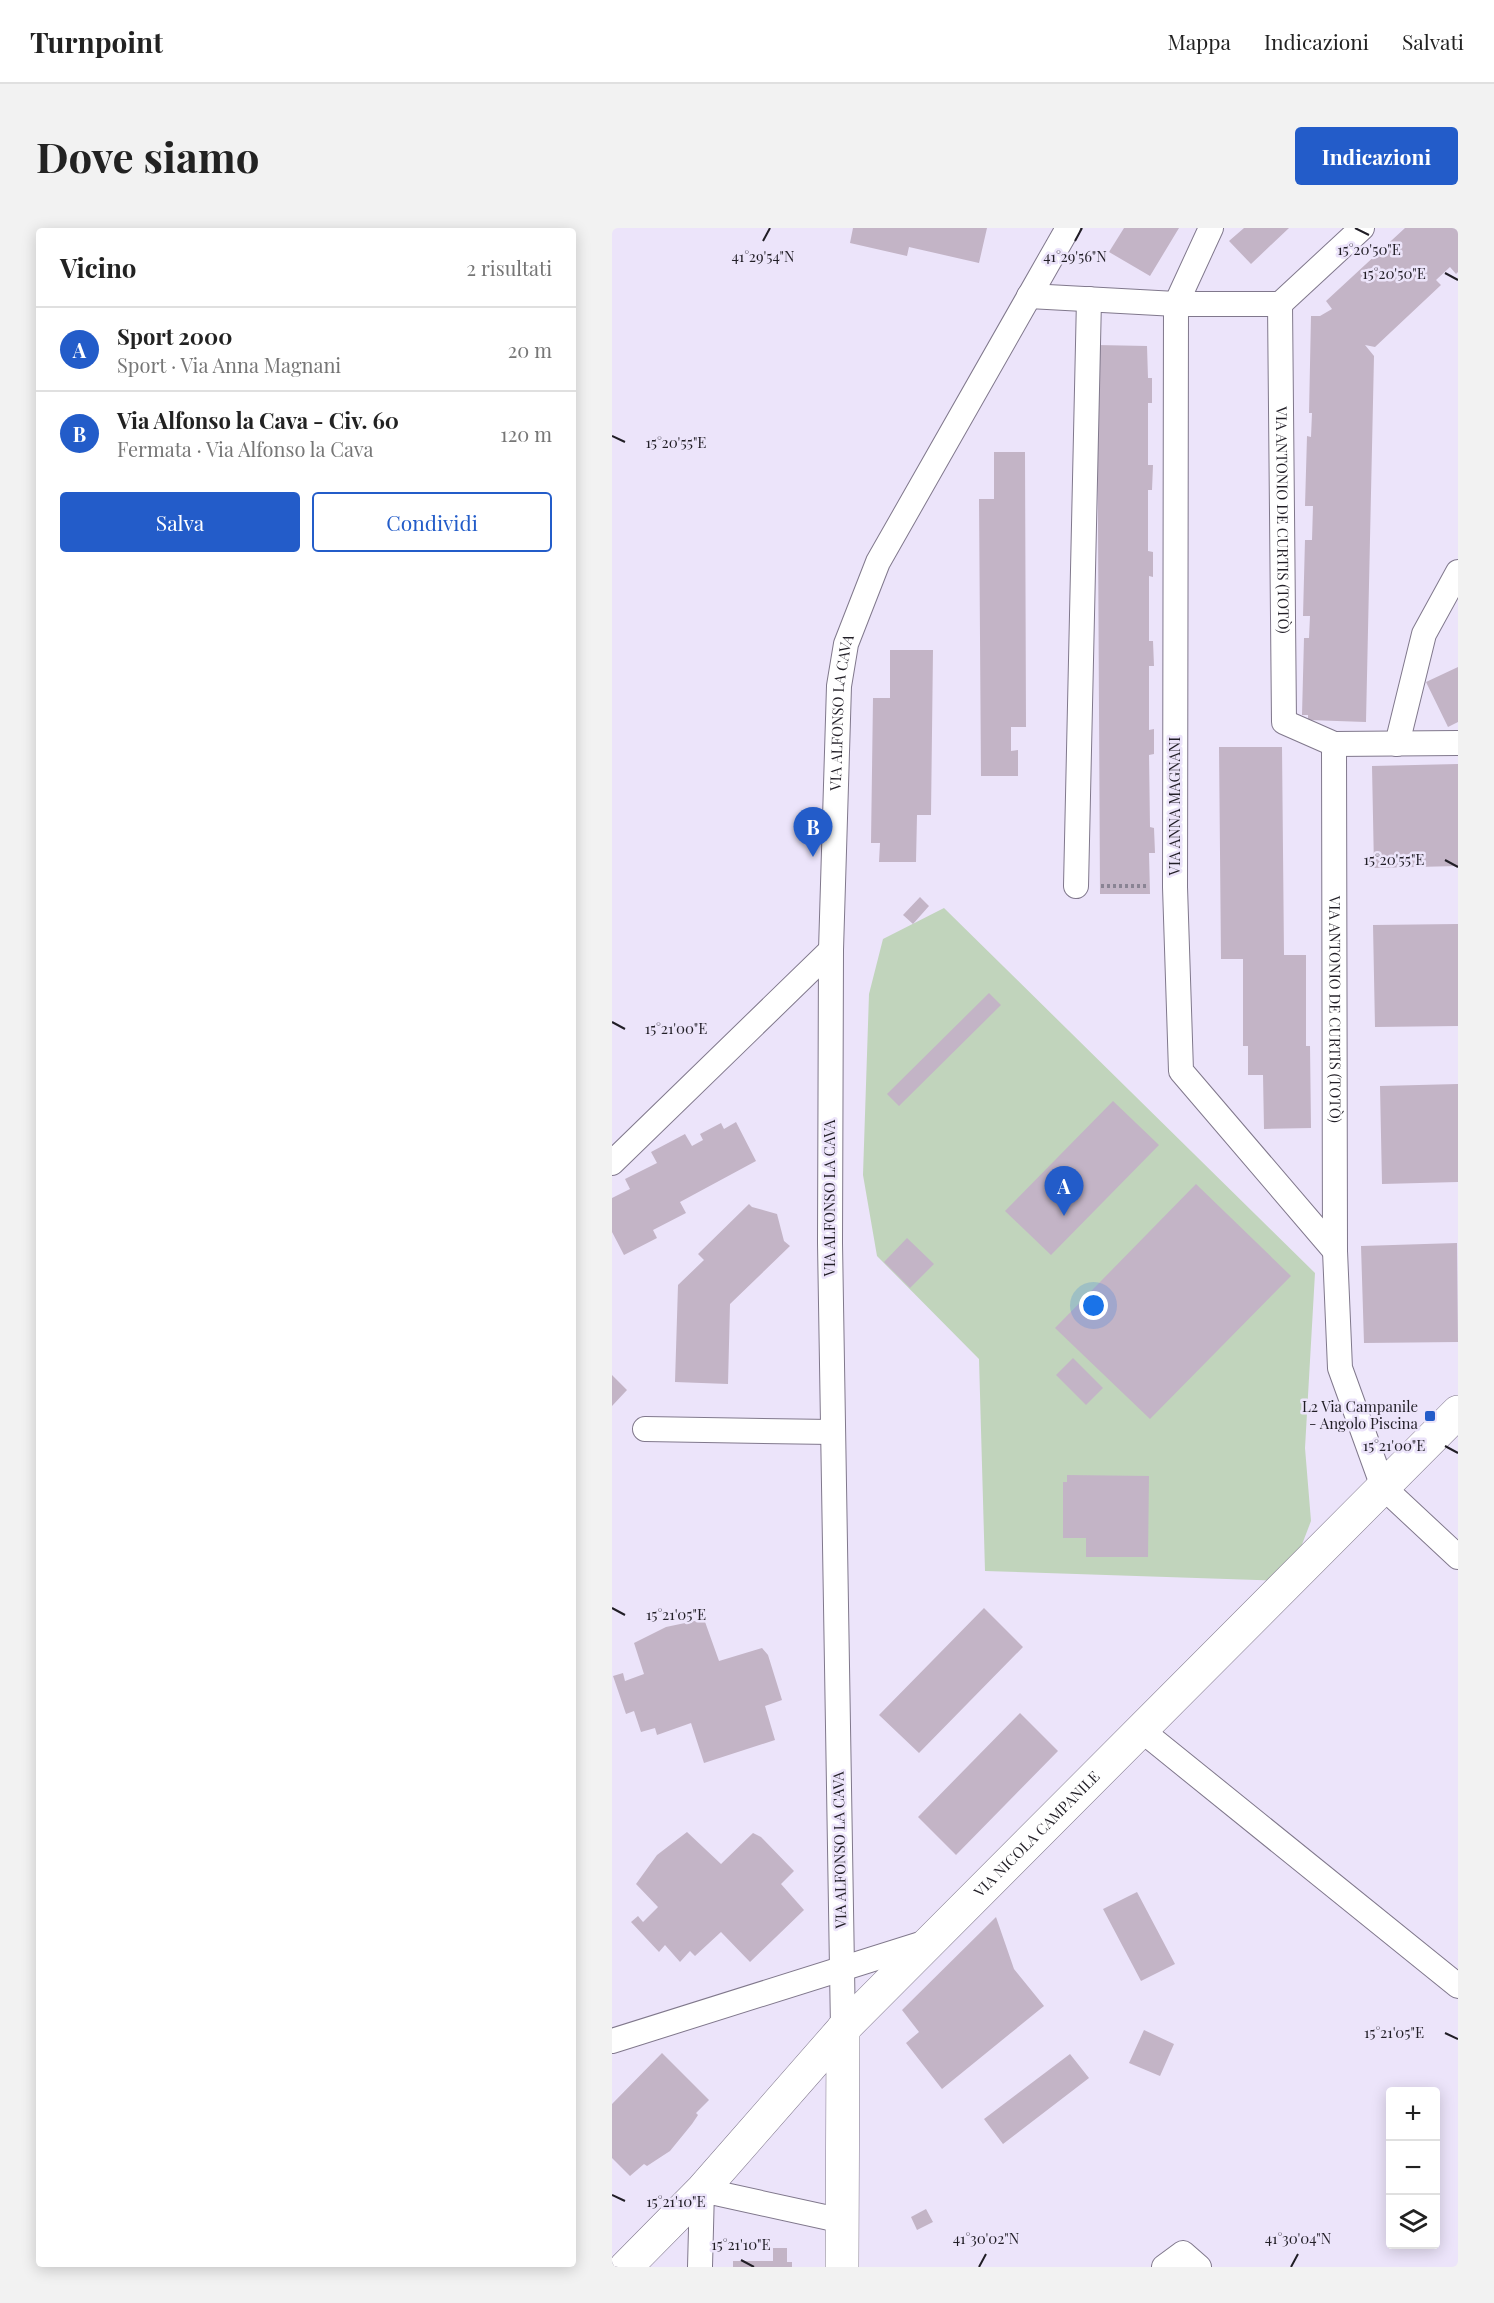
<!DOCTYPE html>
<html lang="it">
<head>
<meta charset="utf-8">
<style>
	body { margin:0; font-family:"Playfair Display",serif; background:#f2f2f2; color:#222 }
	.controls { position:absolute; right:18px; bottom:18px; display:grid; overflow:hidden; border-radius:6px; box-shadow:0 3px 15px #0003 }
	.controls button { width:54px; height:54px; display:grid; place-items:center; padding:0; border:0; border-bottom:2px solid #e0e0e0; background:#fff; color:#222; font:30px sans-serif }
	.you { position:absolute; left:482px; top:1078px; width:21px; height:21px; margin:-15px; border:4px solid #fff; border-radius:50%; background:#1a73e8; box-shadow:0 0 0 9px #1a73e833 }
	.badge { display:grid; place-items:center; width:39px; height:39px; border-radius:50%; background:#235cc9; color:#fff; font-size:20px; font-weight:700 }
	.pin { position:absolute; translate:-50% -50px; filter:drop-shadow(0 2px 3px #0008) }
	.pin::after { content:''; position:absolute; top:32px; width:21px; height:18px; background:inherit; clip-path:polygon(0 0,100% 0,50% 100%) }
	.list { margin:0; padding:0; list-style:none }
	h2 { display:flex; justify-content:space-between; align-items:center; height:78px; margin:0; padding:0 24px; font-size:26px }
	h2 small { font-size:20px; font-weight:400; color:#767676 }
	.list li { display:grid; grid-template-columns:39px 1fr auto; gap:18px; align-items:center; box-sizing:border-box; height:84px; padding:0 24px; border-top:2px solid #e0e0e0 }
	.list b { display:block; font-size:22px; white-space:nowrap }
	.list p { margin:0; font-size:20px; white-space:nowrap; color:#767676 }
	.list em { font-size:20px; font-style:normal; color:#767676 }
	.actions { display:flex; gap:12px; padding:18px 24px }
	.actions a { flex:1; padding:14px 0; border:2px solid #235cc9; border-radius:6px; text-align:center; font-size:21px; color:#235cc9 }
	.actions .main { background:#235cc9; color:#fff }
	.icon { flex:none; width:33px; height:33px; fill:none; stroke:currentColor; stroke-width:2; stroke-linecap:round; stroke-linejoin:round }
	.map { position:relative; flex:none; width:846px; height:2039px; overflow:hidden; border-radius:6px }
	header { display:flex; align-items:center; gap:36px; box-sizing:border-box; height:84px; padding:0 30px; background:#fff; border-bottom:2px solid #e0e0e0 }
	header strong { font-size:28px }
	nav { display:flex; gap:33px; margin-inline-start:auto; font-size:21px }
	.intro { display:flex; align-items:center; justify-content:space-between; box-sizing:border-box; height:144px; padding:0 36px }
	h1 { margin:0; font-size:42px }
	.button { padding:15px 27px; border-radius:6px; background:#235cc9; color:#fff; font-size:21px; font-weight:700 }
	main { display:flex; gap:36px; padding:0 36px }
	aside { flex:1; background:#fff; border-radius:6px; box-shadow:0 3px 15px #0003 }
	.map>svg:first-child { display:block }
	.green { fill:#c1d4bc }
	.building { fill:#c3b4c6 }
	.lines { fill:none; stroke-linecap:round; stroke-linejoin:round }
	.street-casing { stroke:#80788c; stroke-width:26 }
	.secondary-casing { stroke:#80788c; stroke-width:34 }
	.path { stroke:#8a8494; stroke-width:4; stroke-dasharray:3 3; stroke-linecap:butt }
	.street { stroke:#fff; stroke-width:24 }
	.secondary { stroke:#fff; stroke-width:33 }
	.ticks { fill:none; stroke:#211e26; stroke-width:2 }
	.poi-dot { fill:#235cc9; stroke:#ece4fa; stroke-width:2 }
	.labels { text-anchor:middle; stroke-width:5; stroke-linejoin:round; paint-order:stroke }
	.street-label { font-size:15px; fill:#211e26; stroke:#ece4fa }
	.poi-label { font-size:15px; fill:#211e26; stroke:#ece4fa; text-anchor:end }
	.ticks-label { font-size:15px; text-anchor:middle; fill:#211e26; stroke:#ece4fa; stroke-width:5; stroke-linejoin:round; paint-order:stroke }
</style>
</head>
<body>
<header>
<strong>Turnpoint</strong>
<nav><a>Mappa</a><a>Indicazioni</a><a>Salvati</a></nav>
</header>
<div class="intro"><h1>Dove siamo</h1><a class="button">Indicazioni</a></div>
<main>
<aside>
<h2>Vicino<small>2 risultati</small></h2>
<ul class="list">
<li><span class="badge">A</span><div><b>Sport 2000</b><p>Sport · Via Anna Magnani</p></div><em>20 m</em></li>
<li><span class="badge">B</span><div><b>Via Alfonso la Cava - Civ. 60</b><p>Fermata · Via Alfonso la Cava</p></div><em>120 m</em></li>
</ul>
<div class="actions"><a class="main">Salva</a><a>Condividi</a></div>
</aside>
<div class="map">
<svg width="846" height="2039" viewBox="0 0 846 2039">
	<rect width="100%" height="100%" fill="#ece4fa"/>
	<path class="green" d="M332,680l371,365 -10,175 6,73 -23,60 -303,-10 -6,-212 -102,-103 -14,-81 6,-181 14,-55z"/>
	<path class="building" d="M241,0h134l-8,35 -70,-16 -2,9 -57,-13z
		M512,0h55l-29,48 -41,-24z
		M632,0h45l-38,36 -22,-23z
		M793,0h53v44l-2,2 -6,-7 -14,13 5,5 -66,62 -10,-2 9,11 -8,366 -58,-2v-5h-6l2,-77h5l1,-22h-7l2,-76h7l1,-34h-8l2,-70 4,1 1,-24h-3l2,-97h9l12,-7 -6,-8z
		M485,117l50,1 1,32h4v25h-4v62h5l-1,25h-4v61l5,1v25l-4,-1v65h4l1,25h-5v64l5,-1v25l-5,1 1,72 4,1 1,25h-6l1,41h-50z
		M382,224h31l1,275h-15v24l7,-1v26h-37l-2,-277h15z
		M278,422h43l-2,165h-14l-1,47h-37l1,-19h-9l2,-145h17z
		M846,439v55l-10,5 -22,-45z
		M607,519h63l2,208h22v91h4l1,82 -47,1 -1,-54h-15v-29h-5v-87h-22z
		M846,536v102l-84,2 -2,-102z
		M308,669l9,9 -16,18 -10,-9z
		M846,696v102l-83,1 -2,-102z
		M377,765l12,12 -102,101 -12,-12z
		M846,856v98l-76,2 -2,-98z
		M501,873l46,44 -108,110 -46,-44z
		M124,894l20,39 -76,41 6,11 -33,17 4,8 -33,17 -12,-23v-34l18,-9 -5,-10 32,-16 -6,-11 34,-18 7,12 11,-6 -3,-6 21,-11 3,6z
		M584,956l95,92 -141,143 -95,-91z
		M137,976l3,3 25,7 7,27 6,5 -60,58 -2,80 -53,-2 3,-97 26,-25 -6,-6 3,-3z
		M295,1010l27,26 -24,24 -26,-26z
		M845,1015l1,99 -94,1 -3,-97z
		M461,1130l30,30 -17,17 -30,-30z
		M0,1147l15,15 -15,16z
		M455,1247l82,1 -1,81h-62v-19h-23v-56h4z
		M372,1380l39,39 -104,106 -40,-38z
		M92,1391l15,42 43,-13 6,7 14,45 -17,6 10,34 -71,23 -13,-40 -34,12 -2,-7 -14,4 -7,-21 -8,3 -13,-38 10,-3 2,8 19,-7 -10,-31 32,-16z
		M408,1485l38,38 -102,104 -38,-38z
		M75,1604l34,32 32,-31 8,4 33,34 -13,13 23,26 -54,52 -29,-30 -26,24 -5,-5 -10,11 -15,-17 -6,7 -28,-30 7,-6 5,6 15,-15 -22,-23 21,-29z
		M525,1664l38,72 -34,17 -38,-72z
		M384,1689l18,52 30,37 -102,83 -36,-46 13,-11 -17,-22z
		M532,1802l30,14 -14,32 -31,-13z
		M50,1825l47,47 -13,13 2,2 -6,9 -22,27 -23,15 -3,-2 -14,12 -18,-18v-54z
		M458,1826l19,24 -86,66 -19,-25z
		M314,1981l7,13 -16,8 -6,-13z
		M161,2020h14v14h5v5h-59v-6h40z"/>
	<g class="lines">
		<g class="street-casing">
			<g id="street">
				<path d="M599,0l-35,76 -1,583 6,184 154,180"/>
				<path d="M417,68l147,8h104"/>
				<path id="s1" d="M668,76l4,418 50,22 1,507 5,117 43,119 75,70"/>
				<path d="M668,76l82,-76"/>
				<path d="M722,516l124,-1"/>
				<path d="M785,516l27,-110 34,-62"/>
				<path d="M464,658l13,-587"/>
				<path d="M0,935l219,-213"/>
				<path d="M33,1201l187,3"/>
				<path d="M528,1501l318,257"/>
				<path id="s2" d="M231,1801l-13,-786 1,-293 8,-264 7,-42 32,-82 190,-334"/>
				<path d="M0,1813l315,-99"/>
				<path d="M88,2039l2,-77 141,31"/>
				<path d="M552,2039l19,-14 16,14"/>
			</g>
		</g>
		<g class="secondary-casing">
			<g id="secondary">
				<path id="s3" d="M14,2039l76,-77 141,-161 615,-617"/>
				<path d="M230,2039l1,-238"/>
			</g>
		</g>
		<path class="path" d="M489,658h46"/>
		<use href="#street" class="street"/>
		<use href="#secondary" class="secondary"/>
	</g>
	<path class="ticks" d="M743,0l14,7M151,13l7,-13M463,13l7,-13M833,45l13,7M0,208l13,6M833,632l13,7M0,794l13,7M833,1218l13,7M0,1380l13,7M833,1805l13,6M0,1967l13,6M129,2032l13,7M367,2039l7,-13M679,2039l7,-13"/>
	<rect class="poi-dot" x="812" y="1182" width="12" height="12" rx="3"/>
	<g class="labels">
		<g class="street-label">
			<text dy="5" stroke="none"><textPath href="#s1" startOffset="216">VIA ANTONIO DE CURTIS (TOTÒ)</textPath></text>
			<text dy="5" stroke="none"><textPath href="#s2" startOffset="1317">VIA ALFONSO LA CAVA</textPath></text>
			<text transform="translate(563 578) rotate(-90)" y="5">VIA ANNA MAGNANI</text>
			<text dy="5" stroke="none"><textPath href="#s1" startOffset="738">VIA ANTONIO DE CURTIS (TOTÒ)</textPath></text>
			<text transform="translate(218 970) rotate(-90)" y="5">VIA ALFONSO LA CAVA</text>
			<text dy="5" stroke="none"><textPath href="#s3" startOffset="597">VIA NICOLA CAMPANILE</textPath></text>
			<text transform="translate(228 1622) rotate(-91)" y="5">VIA ALFONSO LA CAVA</text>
		</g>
		<g class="poi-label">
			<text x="806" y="1184">L2 Via Campanile<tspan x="806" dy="17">- Angolo Piscina</tspan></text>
		</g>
	</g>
	<g class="ticks-label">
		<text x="757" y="27">15°20'50"E</text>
		<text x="151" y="34">41°29'54"N</text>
		<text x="463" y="34">41°29'56"N</text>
		<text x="782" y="51">15°20'50"E</text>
		<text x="64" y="220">15°20'55"E</text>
		<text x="782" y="637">15°20'55"E</text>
		<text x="64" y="806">15°21'00"E</text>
		<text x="782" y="1223">15°21'00"E</text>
		<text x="64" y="1392">15°21'05"E</text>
		<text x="782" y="1810">15°21'05"E</text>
		<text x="64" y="1979">15°21'10"E</text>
		<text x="374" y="2016">41°30'02"N</text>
		<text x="686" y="2016">41°30'04"N</text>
		<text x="129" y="2022">15°21'10"E</text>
	</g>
</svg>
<div class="controls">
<button>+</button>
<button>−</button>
<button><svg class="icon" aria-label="layers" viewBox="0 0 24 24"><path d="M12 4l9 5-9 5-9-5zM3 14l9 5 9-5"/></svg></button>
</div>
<div class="you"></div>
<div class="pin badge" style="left:452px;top:988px">A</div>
<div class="pin badge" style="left:201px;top:629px">B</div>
</div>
</main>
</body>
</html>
